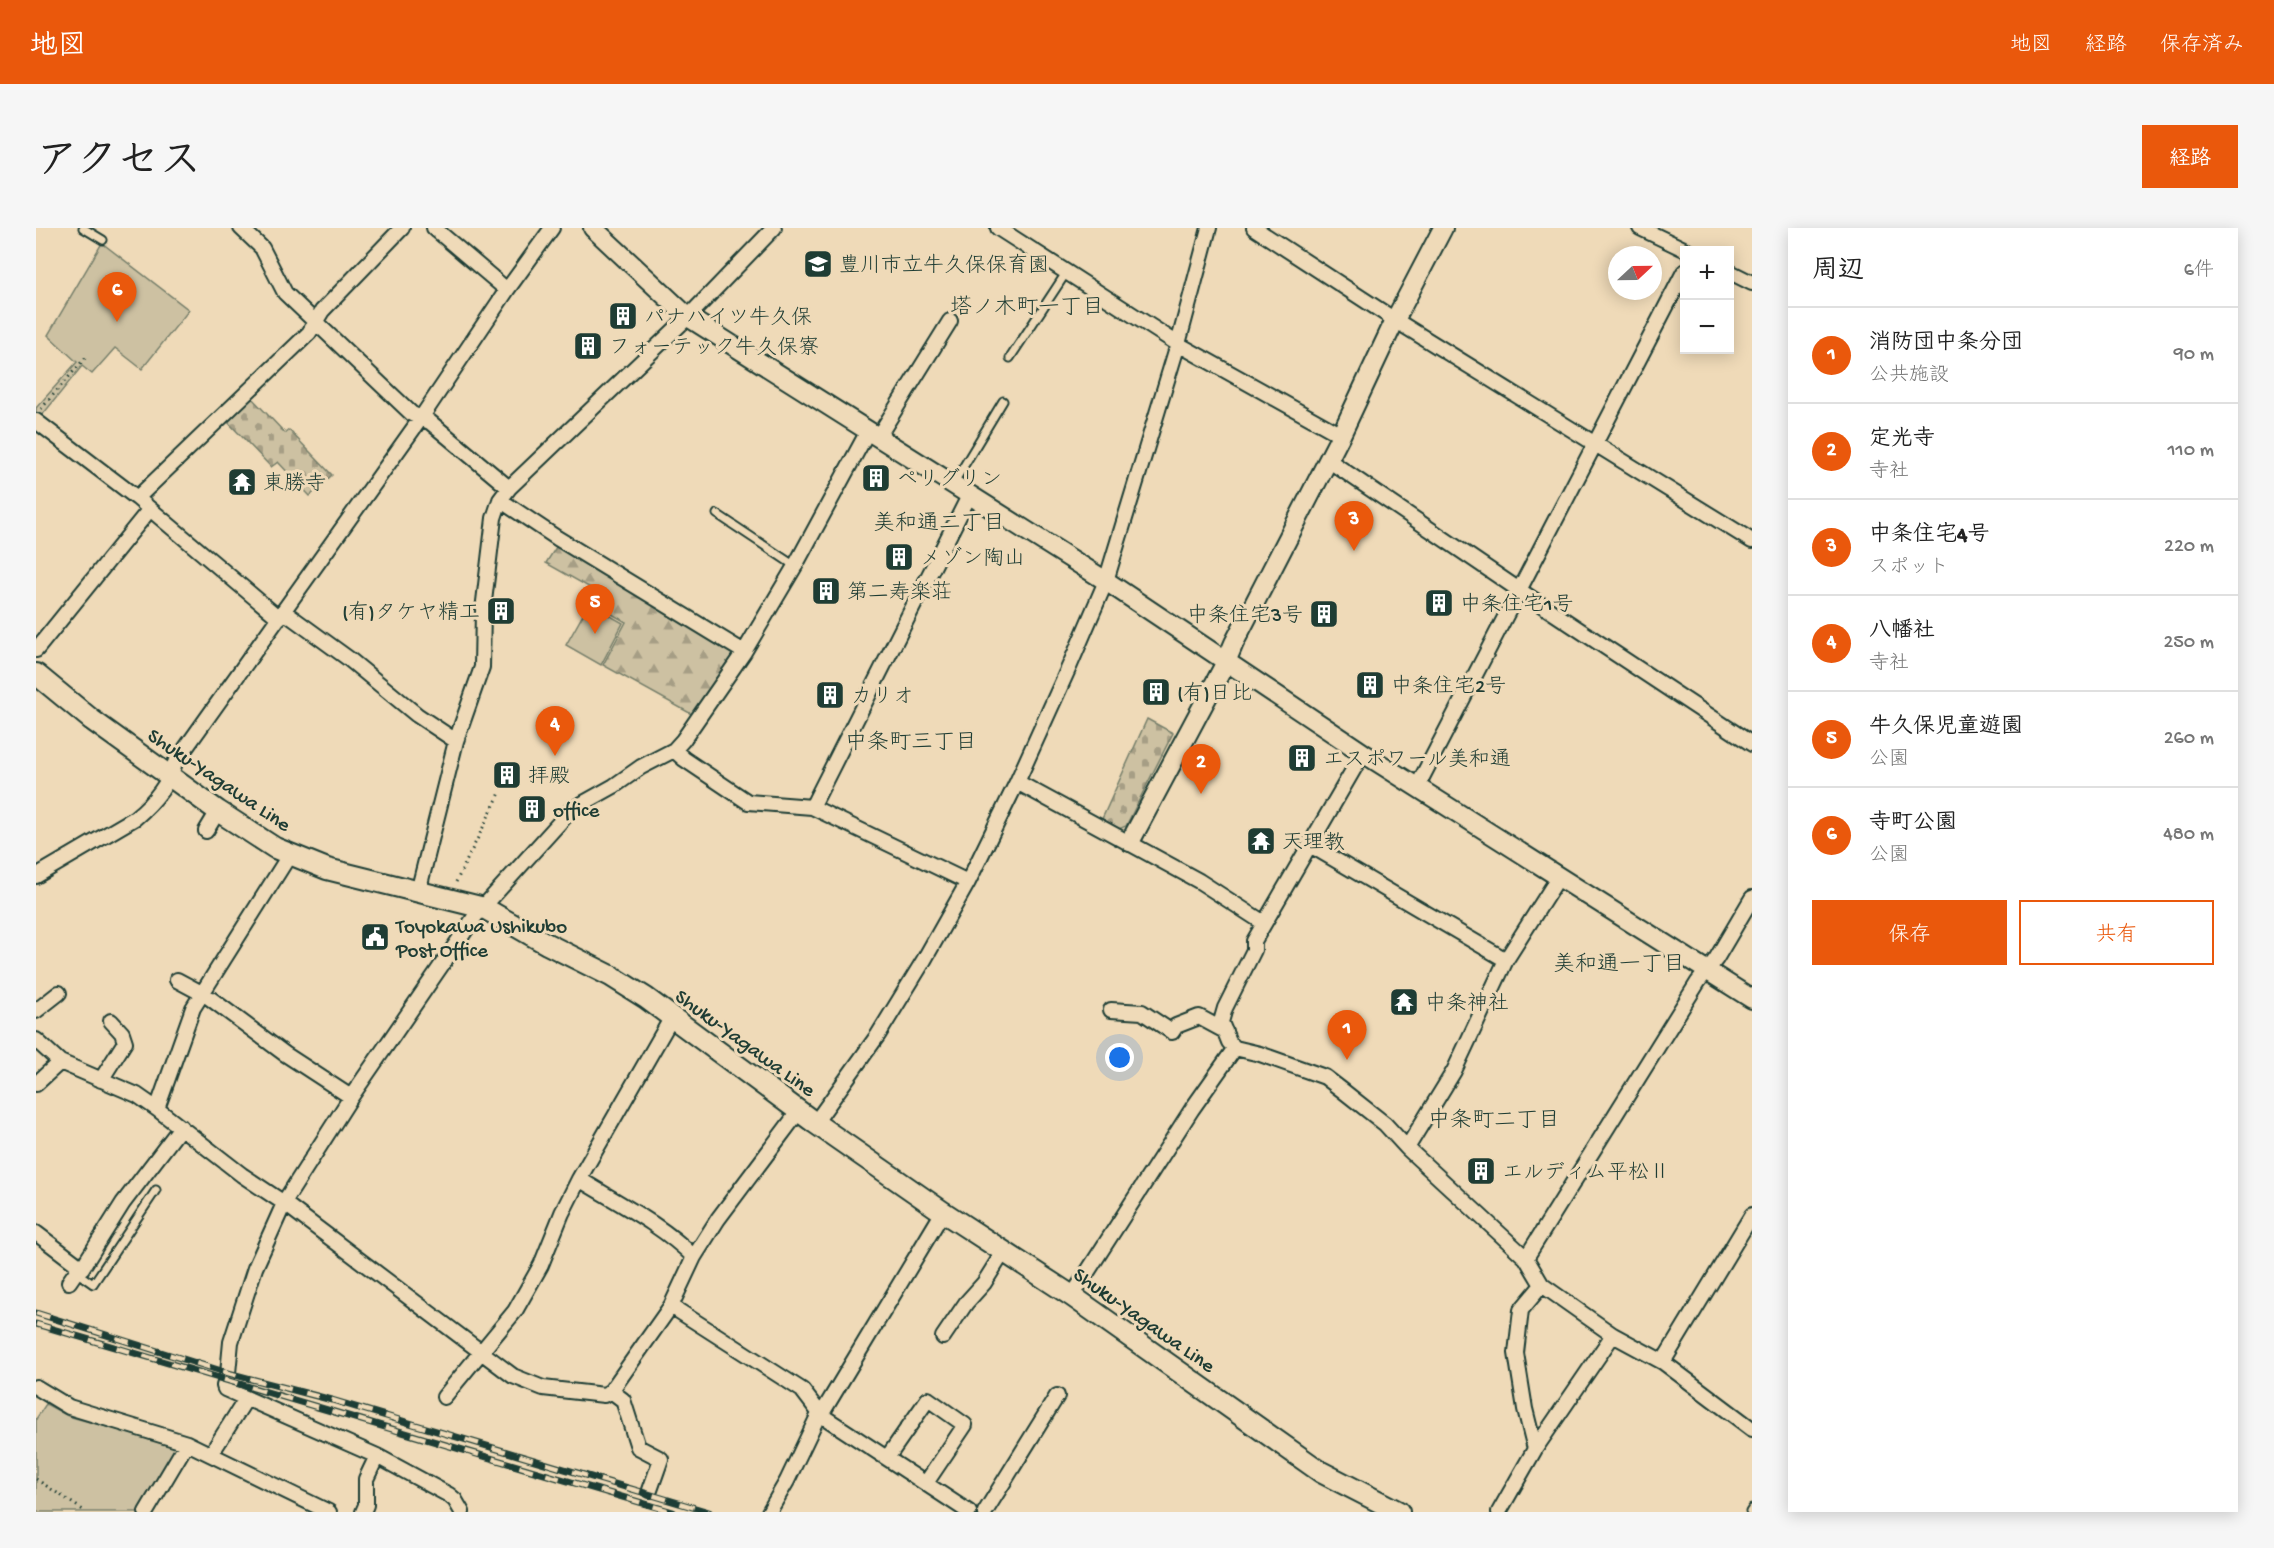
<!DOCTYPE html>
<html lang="ja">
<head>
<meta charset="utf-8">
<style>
	body { margin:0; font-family:"Gochi Hand","Klee One",sans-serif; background:#f6f6f6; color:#222 }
	.controls { position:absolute; right:18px; top:18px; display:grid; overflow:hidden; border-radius:0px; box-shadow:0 3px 15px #0003 }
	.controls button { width:54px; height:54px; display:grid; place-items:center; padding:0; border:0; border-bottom:2px solid #e0e0e0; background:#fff; color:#222; font:30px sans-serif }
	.compass { position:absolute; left:1572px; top:18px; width:54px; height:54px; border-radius:50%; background:#fff; box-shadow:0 3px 15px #0003; rotate:68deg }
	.you { position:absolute; left:1084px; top:830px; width:21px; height:21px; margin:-15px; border:4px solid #fff; border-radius:50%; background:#1a73e8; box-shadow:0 0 0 9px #1a73e833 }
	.badge { display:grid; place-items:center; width:39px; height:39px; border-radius:50%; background:#ea580c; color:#fff; font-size:20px; font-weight:700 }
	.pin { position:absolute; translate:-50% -50px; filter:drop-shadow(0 2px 3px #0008) }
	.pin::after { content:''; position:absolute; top:32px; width:21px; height:18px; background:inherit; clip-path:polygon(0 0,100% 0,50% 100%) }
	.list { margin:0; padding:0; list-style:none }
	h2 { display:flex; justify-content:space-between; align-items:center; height:78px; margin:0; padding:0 24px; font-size:26px }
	h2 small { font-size:20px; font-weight:400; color:#767676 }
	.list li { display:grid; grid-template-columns:39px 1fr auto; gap:18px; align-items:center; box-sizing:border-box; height:96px; padding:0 24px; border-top:2px solid #e0e0e0 }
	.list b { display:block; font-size:22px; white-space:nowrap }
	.list p { margin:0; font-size:20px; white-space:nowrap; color:#767676 }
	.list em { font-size:20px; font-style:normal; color:#767676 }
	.actions { display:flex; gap:12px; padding:18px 24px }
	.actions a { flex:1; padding:14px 0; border:2px solid #ea580c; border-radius:0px; text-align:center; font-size:21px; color:#ea580c }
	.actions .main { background:#ea580c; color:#fff }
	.map { position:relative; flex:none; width:1716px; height:1284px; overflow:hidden; border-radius:0px }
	header { display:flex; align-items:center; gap:36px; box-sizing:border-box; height:84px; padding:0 30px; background:#ea580c; color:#fff }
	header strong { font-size:28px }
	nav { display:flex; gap:33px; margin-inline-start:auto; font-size:21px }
	.intro { display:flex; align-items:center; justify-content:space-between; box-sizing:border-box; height:144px; padding:0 36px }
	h1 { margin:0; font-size:42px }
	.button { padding:15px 27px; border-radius:0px; background:#ea580c; color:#fff; font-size:21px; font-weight:700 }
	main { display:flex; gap:36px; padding:0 36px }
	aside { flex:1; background:#fff; border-radius:0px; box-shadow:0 3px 15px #0003 }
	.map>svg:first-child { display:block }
	.forest { fill:url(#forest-firs); stroke:#767f6b; stroke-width:1.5 }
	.cemetery { fill:url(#cemetery-stones); stroke:#767f6b; stroke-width:1.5 }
	.park { fill:#cdc1a2; stroke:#767f6b; stroke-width:1.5 }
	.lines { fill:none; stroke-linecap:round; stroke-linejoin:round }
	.service-casing { stroke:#1f3d34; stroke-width:11 }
	.minor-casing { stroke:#1f3d34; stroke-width:18 }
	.tertiary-casing { stroke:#1f3d34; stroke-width:22 }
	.secondary-casing { stroke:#1f3d34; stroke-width:24 }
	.path { stroke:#1f3d34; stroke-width:3; stroke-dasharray:1.5 4.5; stroke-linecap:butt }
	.service { stroke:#efdab8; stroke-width:7 }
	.minor { stroke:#efdab8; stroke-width:14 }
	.tertiary { stroke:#efdab8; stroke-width:18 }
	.secondary { stroke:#efdab8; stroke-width:20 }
	.rail-casing { stroke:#1f3d34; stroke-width:7 }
	.rail { stroke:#efdab8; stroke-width:4.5; stroke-dasharray:14; stroke-linecap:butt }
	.labels { text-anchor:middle; stroke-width:6; stroke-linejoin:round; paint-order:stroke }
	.poi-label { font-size:21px; fill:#1f3d34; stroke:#efdab8; text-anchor:start }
	.street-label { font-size:21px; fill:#1f3d34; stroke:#efdab8 }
	.neighbourhood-label { font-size:22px; fill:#1f3d34; stroke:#efdab8 }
</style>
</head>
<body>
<header>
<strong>地図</strong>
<nav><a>地図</a><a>経路</a><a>保存済み</a></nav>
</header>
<div class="intro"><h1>アクセス</h1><a class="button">経路</a></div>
<main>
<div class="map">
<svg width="1716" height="1284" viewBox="0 0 1716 1284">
	<defs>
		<pattern id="forest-firs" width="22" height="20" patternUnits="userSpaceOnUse" patternTransform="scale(1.5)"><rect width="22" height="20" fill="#cdc1a2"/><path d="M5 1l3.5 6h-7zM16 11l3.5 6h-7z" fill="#a69e85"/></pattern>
		<pattern id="cemetery-stones" width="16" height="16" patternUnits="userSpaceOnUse" patternTransform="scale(1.5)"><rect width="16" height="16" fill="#cdc1a2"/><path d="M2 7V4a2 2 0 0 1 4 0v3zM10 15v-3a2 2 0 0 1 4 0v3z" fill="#a69e85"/></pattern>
	</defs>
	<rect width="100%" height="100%" fill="#efdab8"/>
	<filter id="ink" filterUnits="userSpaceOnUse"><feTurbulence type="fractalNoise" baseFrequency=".0167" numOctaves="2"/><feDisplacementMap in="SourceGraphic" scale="12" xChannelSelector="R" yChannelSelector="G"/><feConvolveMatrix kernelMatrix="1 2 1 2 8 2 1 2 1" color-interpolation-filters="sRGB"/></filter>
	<g filter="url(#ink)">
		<path class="forest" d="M522,316l171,104 5,10 -39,58 -92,-51 23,-43 -35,-20 5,-11 -50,-28z"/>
		<path class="cemetery" d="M214,168l35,37 4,-3 43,45 -22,21 -32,-34 -7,5 -45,-47z
			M1111,491l26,14 -47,93 -7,3 -17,-10z"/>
		<path class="park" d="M66,15l87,67 -47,59 -27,-21 -23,26 -10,-8 -42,52 -4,-4v-6l41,-46 -29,-27z
			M553,376l34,19 -22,42 -35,-20z
			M10,1176l22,12 111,31 -41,65h-102v-93z"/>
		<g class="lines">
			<g class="service-casing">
				<path id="service" d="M47,0l20,12
					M974,130l56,-85
					M917,256l50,-83
					M681,286l78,52
					M40,1044l17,12 63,-94
					M1714,1284l2,-3"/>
			</g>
			<g class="minor-casing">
				<path id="minor" d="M205,0l21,20 23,45 127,121 18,8 79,66
					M398,0l73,62
					M962,0l180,116 163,91
					M1218,0l141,92 357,221
					M1604,0l46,22
					M1694,44l22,11
					M0,193l101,77 142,120
					M842,209l72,-116
					M1292,232l191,130 233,154
					M101,270l172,-165 13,-22 80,-83
					M464,272l57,38 187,114
					M247,383l66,48 68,56 39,26
					M0,422l114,-141
					M638,522l10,9 64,43 64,5 156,75
					M1327,525l-109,188v9l-29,58 -4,14 8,20 6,6 25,6 65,23 17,13 43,34 22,24 119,110 16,27 71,50 50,27 89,67
					M981,554l182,99 65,42
					M1381,559l267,-515
					M776,579l158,-313
					M170,603l12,-20
					M1274,617l196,115
					M0,648l99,-58c18,-15 33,-32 40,-55l246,-345 86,-128 45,-62
					M382,664l38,-151 26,-74 1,-57 11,-92 6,-18 9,-12 179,-171 86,-89
					M141,752l30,16 78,58 66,43
					M1075,782l31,2 30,20 4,-6 23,-9 26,14
					M0,783l23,-18
					M0,812l24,22 77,33 20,14 85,66 42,28 229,173 30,12 61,7 7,-4 60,-85 23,-49 24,-38 81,-108
					M65,852l24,-38 -3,-9 -11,-12
					M0,856l24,-22
					M121,881l36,-101 97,-154
					M779,895l63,-88 46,-75 44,-78 49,-100 53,-117 36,-84 72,-237 31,-116
					M1371,920l47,-77 52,-111 52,-82
					M543,951c39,24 83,46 115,78
					M0,1005l46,35 41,-65 58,-76
					M1490,1030l172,-276 18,-23 36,-61
					M33,1054l11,-16
					M1036,1068l120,-187 43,-61
					M635,1078l131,84 19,25 148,97
					M907,1109l23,-34 18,-20 20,-32
					M1627,1134l89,-147
					M0,1159l33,20 118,36 142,69
					M575,1163l12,9 15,47 23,12 -11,31
					M408,1169l71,-86 26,-46 21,-52 17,-34 93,-162
					M1499,1221l-10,-40 -9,-56 5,-43 21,-25
					M175,1226l35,-55
					M851,1230l41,-59 37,26 -39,58
					M110,1284l41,-69
					M327,1284l3,-7v-26l11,-23
					M426,1284l-7,-12 -6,-5 -72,-39 -152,-67 -1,-3 4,-13 3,-31 24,-74 31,-69 65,-102 125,-182 95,-105 43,-24 27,-19 33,-17 9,-10 61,-88 51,-86 73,-135
					M733,1284l18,-31 30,-63 4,-3 122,-203
					M949,1284l72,-116
					M1463,1284l36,-63 78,-114"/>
			</g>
			<g class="tertiary-casing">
				<path id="tertiary" d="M557,0l95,89 418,264 257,172 389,246
					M1094,614l96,-180 8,-19 107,-208 54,-115 48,-92"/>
			</g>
			<g class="secondary-casing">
				<path id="secondary" d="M0,446l56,46 126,91 57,37 52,21 157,39 63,36 64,32 35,22 169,125 128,89 129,84 249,176 78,40"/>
			</g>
			<path class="path" d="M5,181l45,-52
				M420,654l45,-91
				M0,1251l50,33"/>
			<use href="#service" class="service"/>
			<use href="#minor" class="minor"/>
			<use href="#tertiary" class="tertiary"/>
			<use href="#secondary" class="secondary"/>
			<g class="rail-casing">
				<path id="rail" d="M0,1085l192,60 104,27 377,112
					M0,1096l637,188"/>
			</g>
			<use href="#rail" class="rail"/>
		</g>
	</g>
	<defs>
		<g id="school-square" transform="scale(1.5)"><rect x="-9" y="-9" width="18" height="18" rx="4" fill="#1f3d34" stroke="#efdab8"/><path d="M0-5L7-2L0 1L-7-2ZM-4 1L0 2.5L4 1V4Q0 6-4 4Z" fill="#fff"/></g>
		<g id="building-square" transform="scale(1.5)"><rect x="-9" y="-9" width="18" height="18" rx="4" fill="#1f3d34" stroke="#efdab8"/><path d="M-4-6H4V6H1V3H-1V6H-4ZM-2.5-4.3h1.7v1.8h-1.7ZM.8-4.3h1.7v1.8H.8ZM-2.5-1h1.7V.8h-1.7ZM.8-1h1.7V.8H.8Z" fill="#fff"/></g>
		<g id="temple-square" transform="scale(1.5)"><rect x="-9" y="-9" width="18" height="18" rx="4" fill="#1f3d34" stroke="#efdab8"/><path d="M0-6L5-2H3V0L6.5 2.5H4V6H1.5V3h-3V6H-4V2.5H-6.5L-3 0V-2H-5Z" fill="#fff"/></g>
		<g id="civic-square" transform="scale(1.5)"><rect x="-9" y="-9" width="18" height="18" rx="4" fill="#1f3d34" stroke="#efdab8"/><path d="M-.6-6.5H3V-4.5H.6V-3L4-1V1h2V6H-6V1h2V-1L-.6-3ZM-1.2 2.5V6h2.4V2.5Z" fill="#fff"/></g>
	</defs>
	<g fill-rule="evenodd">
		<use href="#school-square" x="782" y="36"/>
		<use href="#building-square" x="587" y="88"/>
		<use href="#building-square" x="552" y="118"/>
		<use href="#building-square" x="840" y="250"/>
		<use href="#temple-square" x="206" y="254"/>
		<use href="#building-square" x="863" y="329"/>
		<use href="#building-square" x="790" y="363"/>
		<use href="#building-square" x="1403" y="375"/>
		<use href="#building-square" x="465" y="383"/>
		<use href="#building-square" x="1288" y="386"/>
		<use href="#building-square" x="1334" y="457"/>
		<use href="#building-square" x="1120" y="464"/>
		<use href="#building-square" x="794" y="467"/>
		<use href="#building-square" x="1266" y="530"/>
		<use href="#building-square" x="471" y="547"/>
		<use href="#building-square" x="496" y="581"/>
		<use href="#temple-square" x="1225" y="613"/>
		<use href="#civic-square" x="339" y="709"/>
		<use href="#temple-square" x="1368" y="774"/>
		<use href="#building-square" x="1445" y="943"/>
	</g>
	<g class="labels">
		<g class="poi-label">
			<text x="803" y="43">豊川市立牛久保保育園</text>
			<text x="608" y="95">パナハイツ牛久保</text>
			<text x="573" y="125">フォーテック牛久保寮</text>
			<text x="861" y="257">ペリグリン</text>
			<text x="227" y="261">東勝寺</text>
			<text x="884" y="336">メゾン陶山</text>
			<text x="811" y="370">第二寿楽荘</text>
			<text x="1424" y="382">中条住宅1号</text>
			<text x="444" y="390" text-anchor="end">(有)タケヤ精工</text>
			<text x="1267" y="393" text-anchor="end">中条住宅3号</text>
			<text x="1355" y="464">中条住宅2号</text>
			<text x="1141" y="471">(有)日比</text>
			<text x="815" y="474">カリオ</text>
			<text x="1287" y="537">エスポワール美和通</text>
			<text x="492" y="554">拝殿</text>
			<text x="517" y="588">office</text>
			<text x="1246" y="620">天理教</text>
			<text x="360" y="704">Toyokawa Ushikubo<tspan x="360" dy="24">Post Office</tspan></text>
			<text x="1389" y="781">中条神社</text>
			<text x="1466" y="950">エルディム平松Ⅱ</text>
		</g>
		<g class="street-label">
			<text transform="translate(184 551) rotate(34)" y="7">Shuku-Yagawa Line</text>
			<text transform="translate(710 814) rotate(36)" y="7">Shuku-Yagawa Line</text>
			<text transform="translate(1109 1091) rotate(35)" y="7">Shuku-Yagawa Line</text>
		</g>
		<g class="neighbourhood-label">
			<text x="991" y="85">塔ノ木町一丁目</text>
			<text x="903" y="301">美和通二丁目</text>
			<text x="875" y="520">中条町三丁目</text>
			<text x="1583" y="742">美和通一丁目</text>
			<text x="1458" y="898">中条町二丁目</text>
		</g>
	</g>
</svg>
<div class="controls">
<button>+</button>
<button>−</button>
</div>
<svg class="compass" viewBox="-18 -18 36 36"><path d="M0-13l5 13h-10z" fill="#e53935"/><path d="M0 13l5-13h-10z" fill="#767676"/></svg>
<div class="you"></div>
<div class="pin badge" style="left:1311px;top:832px">1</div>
<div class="pin badge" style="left:1165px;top:566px">2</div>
<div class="pin badge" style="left:1318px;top:323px">3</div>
<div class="pin badge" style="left:519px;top:528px">4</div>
<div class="pin badge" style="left:559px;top:406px">5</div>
<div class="pin badge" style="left:81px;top:94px">6</div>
</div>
<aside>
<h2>周辺<small>6件</small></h2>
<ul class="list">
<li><span class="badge">1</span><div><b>消防団中条分団</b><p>公共施設</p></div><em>90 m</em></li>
<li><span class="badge">2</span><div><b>定光寺</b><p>寺社</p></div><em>110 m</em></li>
<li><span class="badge">3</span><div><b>中条住宅4号</b><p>スポット</p></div><em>220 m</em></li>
<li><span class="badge">4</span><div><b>八幡社</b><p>寺社</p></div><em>250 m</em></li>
<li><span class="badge">5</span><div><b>牛久保児童遊園</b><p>公園</p></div><em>260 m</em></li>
<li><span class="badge">6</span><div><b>寺町公園</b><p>公園</p></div><em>480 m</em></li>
</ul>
<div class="actions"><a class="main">保存</a><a>共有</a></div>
</aside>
</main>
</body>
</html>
